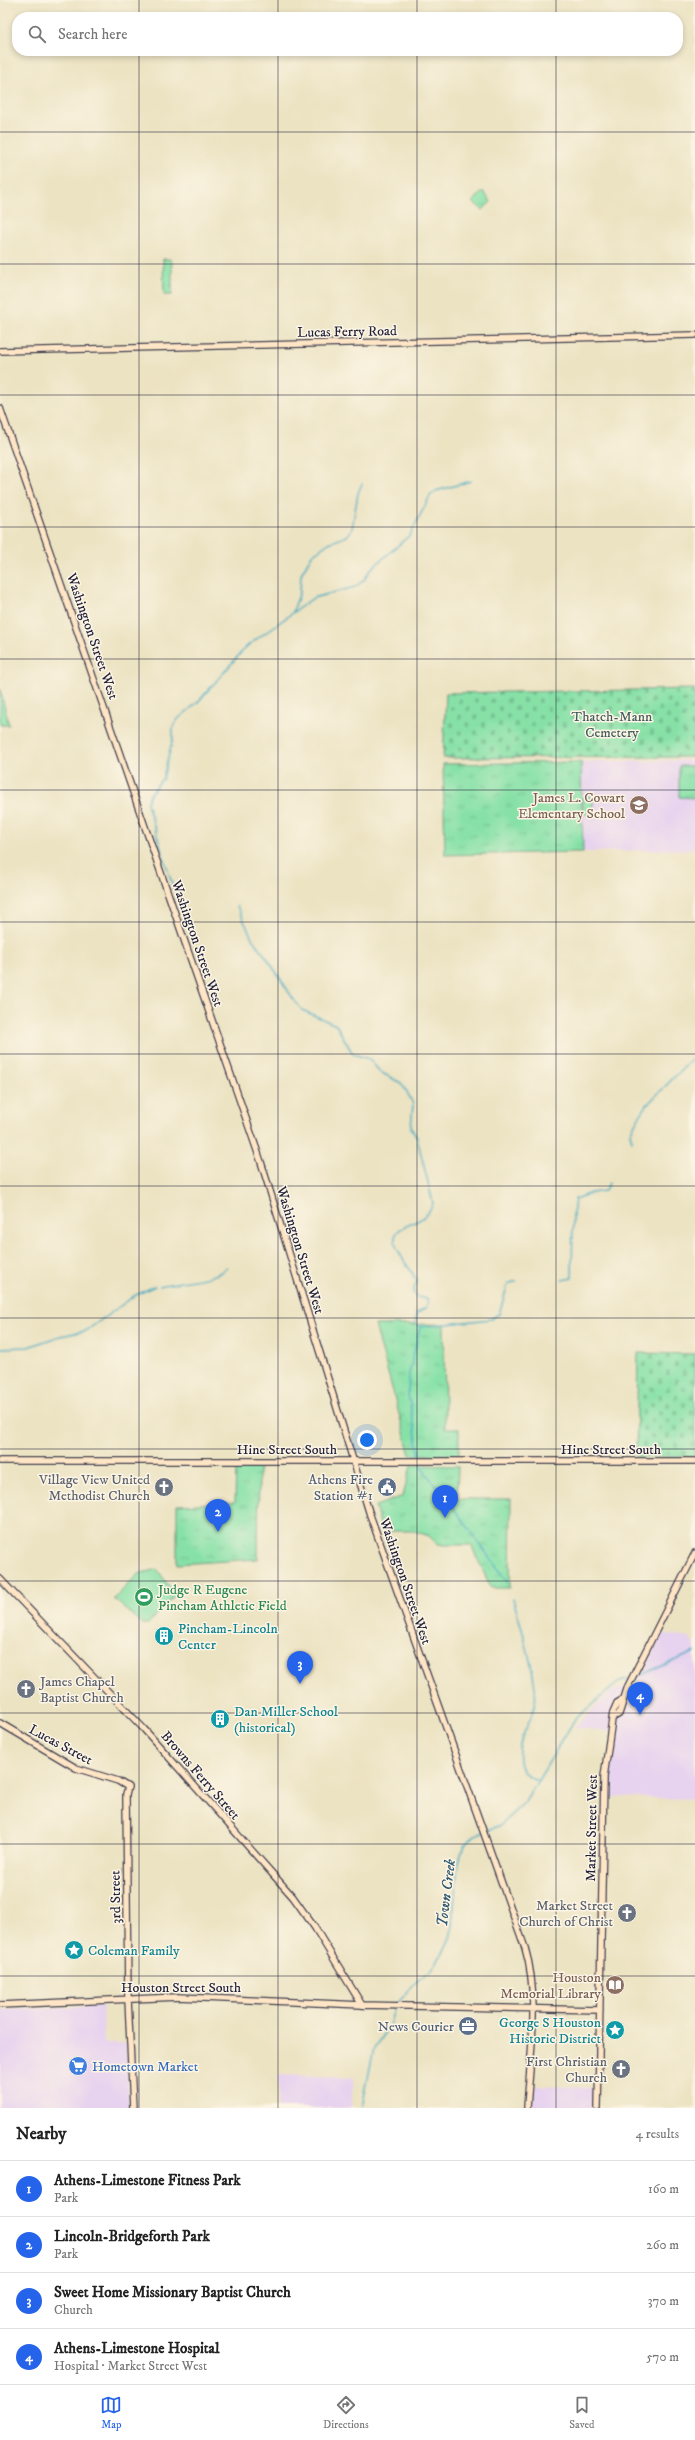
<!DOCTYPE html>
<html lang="en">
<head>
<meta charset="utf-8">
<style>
	body { margin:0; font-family:"IM FELL DW Pica",serif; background:#f2f2f2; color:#222 }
	.you { position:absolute; left:367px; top:1440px; width:14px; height:14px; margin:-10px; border:3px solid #fff; border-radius:50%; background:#1a73e8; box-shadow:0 0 0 6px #1a73e833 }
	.badge { display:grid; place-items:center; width:26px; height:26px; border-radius:50%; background:#2563eb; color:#fff; font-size:13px; font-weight:700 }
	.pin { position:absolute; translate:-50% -33px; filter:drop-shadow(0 1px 2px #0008) }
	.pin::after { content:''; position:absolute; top:21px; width:14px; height:12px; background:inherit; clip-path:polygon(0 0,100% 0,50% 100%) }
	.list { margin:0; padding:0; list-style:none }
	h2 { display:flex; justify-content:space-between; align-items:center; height:52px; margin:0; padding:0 16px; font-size:17px }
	h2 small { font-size:13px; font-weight:400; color:#767676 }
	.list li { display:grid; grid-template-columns:26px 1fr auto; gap:12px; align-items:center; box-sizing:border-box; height:56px; padding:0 16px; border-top:1px solid #e0e0e0 }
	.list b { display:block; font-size:15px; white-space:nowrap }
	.list p { margin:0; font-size:13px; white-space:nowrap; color:#767676 }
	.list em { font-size:13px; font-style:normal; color:#767676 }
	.icon { flex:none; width:22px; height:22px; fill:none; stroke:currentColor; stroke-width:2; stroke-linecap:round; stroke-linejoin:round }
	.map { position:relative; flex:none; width:695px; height:2108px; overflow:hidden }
	.search { position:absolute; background:#fff; box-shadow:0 2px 6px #0003; left:12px; right:12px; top:12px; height:44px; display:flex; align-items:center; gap:10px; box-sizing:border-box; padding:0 14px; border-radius:16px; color:#767676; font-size:15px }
	.sheet { height:276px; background:#fff }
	nav { display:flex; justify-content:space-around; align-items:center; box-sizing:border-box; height:56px; border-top:1px solid #e0e0e0; background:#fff; font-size:11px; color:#767676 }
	nav a { display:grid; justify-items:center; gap:2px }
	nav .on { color:#2563eb }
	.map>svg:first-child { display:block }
	.built { fill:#e7d2ef }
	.grass { fill:#87e1a7; stroke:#548271 }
	.cemetery { fill:url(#cemetery-stones); stroke:#548271 }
	.park { fill:url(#park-tufts); stroke:#548271 }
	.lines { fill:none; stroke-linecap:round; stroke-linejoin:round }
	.stream { stroke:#42aac2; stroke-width:1.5 }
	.secondary-casing { stroke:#403f4f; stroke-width:8 }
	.secondary { stroke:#fee5c5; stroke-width:5.5 }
	.grid { fill:none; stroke:#22223b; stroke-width:1; stroke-opacity:0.55 }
	.labels { text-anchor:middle; stroke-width:3; stroke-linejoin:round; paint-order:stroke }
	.street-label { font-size:14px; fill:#22223b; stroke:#fcf5e5 }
	.park-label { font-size:14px; fill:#405b5b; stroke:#fcf5e5 }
	.education-label { font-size:14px; fill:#785e54; stroke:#fcf5e5; text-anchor:end }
	.worship-label { font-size:14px; fill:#5b616d; stroke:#fcf5e5; text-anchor:end }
	.service-label { font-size:14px; fill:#4e5e75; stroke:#fcf5e5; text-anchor:end }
	.leisure-label { font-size:14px; fill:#27864d; stroke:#fcf5e5; text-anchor:start }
	.culture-label { font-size:14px; fill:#0d838f; stroke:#fcf5e5; text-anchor:start }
	.shop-label { font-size:14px; fill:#366cbe; stroke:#fcf5e5; text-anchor:start }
	.water-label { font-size:15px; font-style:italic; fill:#2f5871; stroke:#fcf5e5 }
</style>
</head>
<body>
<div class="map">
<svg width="695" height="2108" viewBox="0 0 695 2108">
	<defs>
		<pattern id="cemetery-stones" width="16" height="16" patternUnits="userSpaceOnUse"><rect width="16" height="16" fill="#87e1a7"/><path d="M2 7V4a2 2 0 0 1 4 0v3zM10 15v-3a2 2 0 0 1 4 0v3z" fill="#74c191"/></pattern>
		<pattern id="park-tufts" width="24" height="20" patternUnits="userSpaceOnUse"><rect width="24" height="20" fill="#87e1a7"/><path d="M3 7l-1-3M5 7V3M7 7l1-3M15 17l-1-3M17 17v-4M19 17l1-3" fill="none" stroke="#74c191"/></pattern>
	</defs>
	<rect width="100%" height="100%" fill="#fcf5e5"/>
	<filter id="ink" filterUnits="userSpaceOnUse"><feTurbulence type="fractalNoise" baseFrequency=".025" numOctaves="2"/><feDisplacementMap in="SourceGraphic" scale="8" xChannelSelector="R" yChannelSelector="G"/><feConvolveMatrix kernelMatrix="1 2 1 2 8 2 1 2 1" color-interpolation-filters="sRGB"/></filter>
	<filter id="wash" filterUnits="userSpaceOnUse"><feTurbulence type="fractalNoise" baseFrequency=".012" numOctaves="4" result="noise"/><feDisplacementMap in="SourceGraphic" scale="16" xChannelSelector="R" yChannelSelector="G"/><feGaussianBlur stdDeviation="0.9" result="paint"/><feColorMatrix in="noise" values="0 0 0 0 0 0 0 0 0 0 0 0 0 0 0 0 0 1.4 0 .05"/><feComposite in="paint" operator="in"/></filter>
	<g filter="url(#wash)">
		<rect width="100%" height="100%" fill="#ece3c2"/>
		<path class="built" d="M695,760v89l-112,3 -2,-90z
			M662,1633l26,4 7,8v154l-84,-2 -3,-4 1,-23 6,-38 -41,-5 39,-37 23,-5z
			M103,2006l1,38 22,-1 3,65h-129v-98z
			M279,2075l74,2 1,2 -3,29h-73z
			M533,2086l60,2 -1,20h-60z"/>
		<path class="grass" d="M0,689l9,36h-9z
			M593,796v18h-10v-17z
			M157,1569l18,26 -27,29h-5l-29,-25 24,-25z"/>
		<path class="cemetery" d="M695,689v68l-252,1 3,-65z
			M638,1353l57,1v103h-59z"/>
		<path class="park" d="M483,191l8,11 -8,8 -10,-8z
			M163,259h7l2,4v32h-8z
			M581,762l2,90 -138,3 -2,-91z
			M679,766h16v32l-16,-1z
			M444,1324l1,105h14v26h-49l-35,-130z
			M411,1465l47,1 -1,33h54l-1,89h-19l-20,-43h-28l-7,-2 -7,-7 -15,-5h-32l-7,-25 28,-10z
			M236,1467h23l-1,92 -81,5v-59l58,-3z"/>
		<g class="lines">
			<path class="stream" d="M293,611l7,-19 1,-18 11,-19 17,-12 18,-7 5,-7 6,-36 4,-9
				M178,890h-4l-27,-87 3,-9 13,-16 10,-40v-11l5,-8 20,-17 48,-55 67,-49 42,-11 9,-7 7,-11 39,-34 20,-39 6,-5 35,-10
				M237,906l16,34 14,18 27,42 8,10 34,15 17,29 16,5 11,13 21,11 6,9 6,12 -2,24 6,10 16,65c-8,26 -41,18 -38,39 1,10 17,29 22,39l-4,11 4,5 11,2 -1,8 -11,7v9l4,4 71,-8 8,-5 9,-30 8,-3
				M632,1141l-2,-8 14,-25 51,-52
				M562,1280l10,-2 1,-64 2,-15 16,-6 14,-2 4,-8
				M160,1286c18,-5 58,-6 67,-19
				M0,1348l28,-1 32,-11 26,-5 48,-35 21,-10
				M420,1456l-12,-62 1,-20 11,-47
				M421,1463l1,5 26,33
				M449,1502l22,29
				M472,1533l35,49
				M513,1599c7,23 26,83 22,104 -3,20 -19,36 -16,58 1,11 9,15 18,19
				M634,1678l61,-26
				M396,2005l20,-23 16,-13 13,-19 6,-15 7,-69 5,-19 12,-12 24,-9 26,-24 50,-83 45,-38 9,-2
				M362,2108l12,-60 15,-22 6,-18"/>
		</g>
	</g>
	<g filter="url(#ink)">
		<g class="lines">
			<g class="secondary-casing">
				<path id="secondary" d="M0,351l695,-16
					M0,408l261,754 109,353 155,433c15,49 5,110 2,160
					M0,1461h695
					M0,1579l143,149 150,169 22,31 47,77
					M614,1717l5,-3 9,-28 67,-133
					M0,1723l76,45 42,13 10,6 -2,7 2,205 5,109
					M0,2005l178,-8 184,8 238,5
					M598,2108l6,-331 9,-65 4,-9 5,-3"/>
			</g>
			<use href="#secondary" class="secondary"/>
		</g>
	</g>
	<path class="grid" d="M139,0v17M278,0v17M417,0v17M556,0v17M139,51v2057M278,51v2057M417,51v2057M556,51v2057M0,132h695M0,264h695M0,395h695M0,527h695M0,659h695M0,790h695M0,922h695M0,1054h695M0,1186h695M0,1318h695M0,1449h695M0,1581h695M0,1713h695M0,1844h695M0,1976h695"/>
	<defs>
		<g id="school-disc" transform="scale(1)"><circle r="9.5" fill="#8d6e63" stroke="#fcf5e5"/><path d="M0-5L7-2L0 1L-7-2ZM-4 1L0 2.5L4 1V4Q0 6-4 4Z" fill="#fff"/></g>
		<g id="church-disc" transform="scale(1)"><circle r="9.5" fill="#6b7280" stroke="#fcf5e5"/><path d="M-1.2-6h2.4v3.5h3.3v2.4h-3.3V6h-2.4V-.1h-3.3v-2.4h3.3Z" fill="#fff"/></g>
		<g id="civic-disc" transform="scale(1)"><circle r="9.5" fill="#5c6f8a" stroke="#fcf5e5"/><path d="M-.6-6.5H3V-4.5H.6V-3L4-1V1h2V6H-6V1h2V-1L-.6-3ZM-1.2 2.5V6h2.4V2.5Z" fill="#fff"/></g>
		<g id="stadium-disc" transform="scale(1)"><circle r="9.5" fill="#2e9e5b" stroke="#fcf5e5"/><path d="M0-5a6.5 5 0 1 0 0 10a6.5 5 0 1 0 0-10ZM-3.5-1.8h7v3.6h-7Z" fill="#fff"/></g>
		<g id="building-disc" transform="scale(1)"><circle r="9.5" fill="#0f9aa8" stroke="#fcf5e5"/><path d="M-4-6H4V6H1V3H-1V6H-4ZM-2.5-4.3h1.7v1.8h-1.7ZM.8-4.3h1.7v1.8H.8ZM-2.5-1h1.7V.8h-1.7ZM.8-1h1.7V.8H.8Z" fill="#fff"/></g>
		<g id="sight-disc" transform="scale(1)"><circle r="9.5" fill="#0f9aa8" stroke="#fcf5e5"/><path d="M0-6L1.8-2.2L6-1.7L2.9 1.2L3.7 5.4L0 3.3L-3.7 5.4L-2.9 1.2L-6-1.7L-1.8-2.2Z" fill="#fff"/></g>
		<g id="library-disc" transform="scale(1)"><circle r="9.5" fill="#8d6e63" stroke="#fcf5e5"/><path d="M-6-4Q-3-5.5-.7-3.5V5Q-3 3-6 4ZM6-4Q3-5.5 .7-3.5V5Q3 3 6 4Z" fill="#fff"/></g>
		<g id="office-disc" transform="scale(1)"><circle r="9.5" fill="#5c6f8a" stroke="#fcf5e5"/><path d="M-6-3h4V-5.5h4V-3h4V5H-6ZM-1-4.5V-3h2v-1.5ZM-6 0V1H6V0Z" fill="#fff"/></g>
		<g id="supermarket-disc" transform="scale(1)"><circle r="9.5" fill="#3f7fe0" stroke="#fcf5e5"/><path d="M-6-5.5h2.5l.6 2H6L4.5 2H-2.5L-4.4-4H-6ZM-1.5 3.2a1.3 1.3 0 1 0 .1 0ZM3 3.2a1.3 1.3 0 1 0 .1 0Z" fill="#fff"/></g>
	</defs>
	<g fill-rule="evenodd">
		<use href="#school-disc" x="639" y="805"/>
		<use href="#church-disc" x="164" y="1487"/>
		<use href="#civic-disc" x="387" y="1487"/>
		<use href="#stadium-disc" x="144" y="1597"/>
		<use href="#building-disc" x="164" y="1636"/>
		<use href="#church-disc" x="26" y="1689"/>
		<use href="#building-disc" x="220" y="1719"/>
		<use href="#church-disc" x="627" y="1913"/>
		<use href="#sight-disc" x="74" y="1950"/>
		<use href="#library-disc" x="615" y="1985"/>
		<use href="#office-disc" x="468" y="2026"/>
		<use href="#sight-disc" x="615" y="2030"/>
		<use href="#supermarket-disc" x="78" y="2066"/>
		<use href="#church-disc" x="621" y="2069"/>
	</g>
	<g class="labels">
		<g class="street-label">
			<text transform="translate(347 331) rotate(-1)" y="5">Lucas Ferry Road</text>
			<text transform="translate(93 636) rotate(71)" y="5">Washington Street West</text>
			<text transform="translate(198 943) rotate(71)" y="5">Washington Street West</text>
			<text transform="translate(301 1250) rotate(73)" y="5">Washington Street West</text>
			<text x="287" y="1454">Hine Street South</text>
			<text x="611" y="1454">Hine Street South</text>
			<text transform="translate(406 1581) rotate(71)" y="5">Washington Street West</text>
			<text transform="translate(61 1744) rotate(28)" y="5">Lucas Street</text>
			<text transform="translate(201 1775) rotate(49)" y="5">Browns Ferry Street</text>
			<text transform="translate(591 1828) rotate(-89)" y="5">Market Street West</text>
			<text transform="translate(115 1897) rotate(-91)" y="5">3rd Street</text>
			<text x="181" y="1992">Houston Street South</text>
		</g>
		<g class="park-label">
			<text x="612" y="721">Thatch-Mann<tspan x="612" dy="16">Cemetery</tspan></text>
		</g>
		<g class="education-label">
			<text x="625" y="802">James L. Cowart<tspan x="625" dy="16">Elementary School</tspan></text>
			<text x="601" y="1982">Houston<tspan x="601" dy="16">Memorial Library</tspan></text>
		</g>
		<g class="worship-label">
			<text x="150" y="1484">Village View United<tspan x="150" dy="16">Methodist Church</tspan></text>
			<text x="40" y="1686" text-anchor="start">James Chapel<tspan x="40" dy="16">Baptist Church</tspan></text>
			<text x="613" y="1910">Market Street<tspan x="613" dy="16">Church of Christ</tspan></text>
			<text x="607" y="2066">First Christian<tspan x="607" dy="16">Church</tspan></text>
		</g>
		<g class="service-label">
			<text x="373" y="1484">Athens Fire<tspan x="373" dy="16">Station #1</tspan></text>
			<text x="454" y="2031">News Courier</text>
		</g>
		<g class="leisure-label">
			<text x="158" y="1594">Judge R Eugene<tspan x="158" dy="16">Pincham Athletic Field</tspan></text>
		</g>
		<g class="culture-label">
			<text x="178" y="1633">Pincham-Lincoln<tspan x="178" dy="16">Center</tspan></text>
			<text x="234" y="1716">Dan Miller School<tspan x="234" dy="16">(historical)</tspan></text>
			<text x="88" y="1955">Coleman Family</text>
			<text x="601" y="2027" text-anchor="end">George S Houston<tspan x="601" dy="16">Historic District</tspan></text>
		</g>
		<g class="shop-label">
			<text x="92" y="2071">Hometown Market</text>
		</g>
		<g class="water-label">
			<text transform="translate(446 1893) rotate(-83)" y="5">Town Creek</text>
		</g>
	</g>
</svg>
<div class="you"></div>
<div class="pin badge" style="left:445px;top:1518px">1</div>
<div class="pin badge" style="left:218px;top:1532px">2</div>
<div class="pin badge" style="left:300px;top:1684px">3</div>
<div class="pin badge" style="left:640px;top:1715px">4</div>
<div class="search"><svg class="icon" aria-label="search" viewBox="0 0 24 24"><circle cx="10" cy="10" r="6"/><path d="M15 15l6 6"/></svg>Search here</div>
</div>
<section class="sheet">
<h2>Nearby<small>4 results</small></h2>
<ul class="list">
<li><span class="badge">1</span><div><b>Athens-Limestone Fitness Park</b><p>Park</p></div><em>160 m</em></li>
<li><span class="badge">2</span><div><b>Lincoln-Bridgeforth Park</b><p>Park</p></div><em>260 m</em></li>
<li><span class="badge">3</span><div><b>Sweet Home Missionary Baptist Church</b><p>Church</p></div><em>370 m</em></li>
<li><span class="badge">4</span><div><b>Athens-Limestone Hospital</b><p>Hospital · Market Street West</p></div><em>570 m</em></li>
</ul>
</section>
<nav>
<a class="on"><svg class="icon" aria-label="map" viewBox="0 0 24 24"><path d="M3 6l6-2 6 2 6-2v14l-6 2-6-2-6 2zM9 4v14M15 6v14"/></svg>Map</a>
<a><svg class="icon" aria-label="directions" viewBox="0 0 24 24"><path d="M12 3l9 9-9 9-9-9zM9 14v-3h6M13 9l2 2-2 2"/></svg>Directions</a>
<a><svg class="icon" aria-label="saved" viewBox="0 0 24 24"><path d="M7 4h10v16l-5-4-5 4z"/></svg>Saved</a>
</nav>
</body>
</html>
